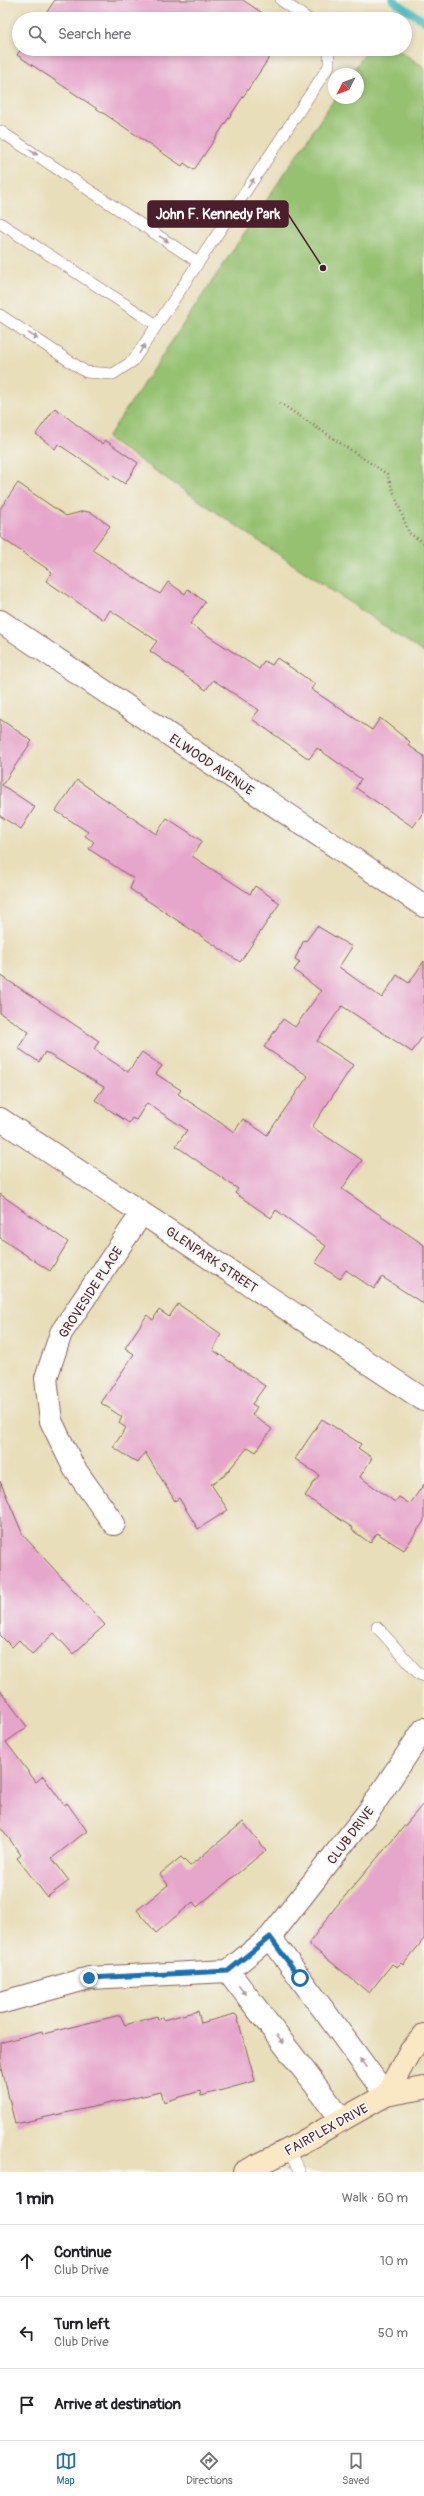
<!DOCTYPE html>
<html lang="en">
<head>
<meta charset="utf-8">
<style>
	body { margin:0; font-family:Pangolin,sans-serif; background:#f6f6f6; color:#202124 }
	.compass { position:absolute; left:328px; top:68px; width:36px; height:36px; border-radius:50%; background:#fff; box-shadow:0 2px 6px #0003; rotate:228deg }
	.stop { position:absolute; width:12px; height:12px; margin:-9px; border:3px solid #1f6fb2; border-radius:50%; background:#fff }
	.stop.end { background:#1f6fb2; border-color:#fff; box-shadow:0 1px 4px #0008 }
	.list { margin:0; padding:0; list-style:none }
	h2 { display:flex; justify-content:space-between; align-items:center; height:52px; margin:0; padding:0 16px; font-size:17px }
	h2 small { font-size:13px; font-weight:400; color:#757577 }
	.list li { display:grid; grid-template-columns:26px 1fr auto; gap:12px; align-items:center; box-sizing:border-box; height:72px; padding:0 16px; border-top:1px solid #e0e0e0 }
	.list b { display:block; font-size:15px; white-space:nowrap }
	.list p { margin:0; font-size:13px; white-space:nowrap; color:#757577 }
	.list em { font-size:13px; font-style:normal; color:#757577 }
	.icon { flex:none; width:22px; height:22px; fill:none; stroke:currentColor; stroke-width:2; stroke-linecap:round; stroke-linejoin:round }
	.map { position:relative; flex:none; width:424px; height:2172px; overflow:hidden }
	.search { position:absolute; background:#fff; box-shadow:0 2px 6px #0003; left:12px; right:12px; top:12px; height:44px; display:flex; align-items:center; gap:10px; box-sizing:border-box; padding:0 14px; border-radius:22px; color:#757577; font-size:15px }
	.sheet { height:268px; background:#fff }
	nav { display:flex; justify-content:space-around; align-items:center; box-sizing:border-box; height:56px; border-top:1px solid #e0e0e0; background:#fff; font-size:11px; color:#757577 }
	nav a { display:grid; justify-items:center; gap:2px }
	nav .on { color:#1f6fb2 }
	.map>svg:first-child { display:block }
	.green { fill:#95c16f; stroke:#70704d }
	.lines { fill:none; stroke-linecap:round; stroke-linejoin:round }
	.stream { stroke:#48b8be; stroke-width:8 }
	.building { fill:#e6a5ca }
	.lane-casing { stroke:#81625d; stroke-width:12 }
	.street-casing { stroke:#81625d; stroke-width:24 }
	.secondary-casing { stroke:#81625d; stroke-width:24 }
	.path { stroke:#81625d; stroke-width:2.5; stroke-dasharray:1 3; stroke-linecap:butt }
	.lane { stroke:#fff; stroke-width:11 }
	.street { stroke:#fff; stroke-width:22 }
	.secondary { stroke:#fae7c3; stroke-width:22 }
	.oneway { fill:#ae9aa0 }
	.route { stroke:#1f6fb2; stroke-width:5 }
	.labels { text-anchor:middle; stroke-width:3.5; stroke-linejoin:round; paint-order:stroke }
	.street-label { font-size:13px; fill:#4a1f2b; stroke:#f6f6f2 }
	.leader { fill:none; stroke:#4a1f2b; stroke-width:1.5 }
	.callout-dot { fill:#4a1f2b; stroke:#f6f6f2; stroke-width:1.5 }
	.callout { fill:#4a1f2b; stroke:#4a1f2b; stroke-width:1.5 }
	.callout-label { font-size:14px; text-anchor:middle; font-weight:bold; fill:#fff }
</style>
</head>
<body>
<div class="map">
<svg width="424" height="2172" viewBox="0 0 424 2172">
	<rect width="100%" height="100%" fill="#f6f6f2"/>
	<filter id="ink" filterUnits="userSpaceOnUse"><feTurbulence type="fractalNoise" baseFrequency=".025" numOctaves="2"/><feDisplacementMap in="SourceGraphic" scale="8" xChannelSelector="R" yChannelSelector="G"/><feConvolveMatrix kernelMatrix="1 2 1 2 8 2 1 2 1" color-interpolation-filters="sRGB"/></filter>
	<filter id="wash" filterUnits="userSpaceOnUse"><feTurbulence type="fractalNoise" baseFrequency=".012" numOctaves="4" result="noise"/><feDisplacementMap in="SourceGraphic" scale="16" xChannelSelector="R" yChannelSelector="G"/><feGaussianBlur stdDeviation="0.9" result="paint"/><feColorMatrix in="noise" values="0 0 0 0 0 0 0 0 0 0 0 0 0 0 0 0 0 1.4 0 .05"/><feComposite in="paint" operator="in"/></filter>
	<g filter="url(#wash)">
		<rect width="100%" height="100%" fill="#e8deb9"/>
		<path class="green" d="M368,49h29l27,18v586l-317,-215 228,-340h23v-24h-7z"/>
		<g class="lines">
			<path class="stream" d="M393,0l31,21"/>
		</g>
		<g id="blocks">
			<path class="building" d="M55,0h188l28,19h-229z
				M21,49h254l-81,121 -10,-7 -2,3 -165,-111z
				M55,408l47,36 3,-4 33,23 -13,21 -12,-8 -3,3 -52,-35 -3,5 -19,-15z
				M18,483l48,33 18,-5 8,2 18,13 -18,24 68,44 8,-12 17,12 3,-5 17,13 -15,22 69,45 5,-8 8,4 5,-7 38,26 -4,5 61,41 8,-12 30,24 -2,3 16,11v55l-11,16 -57,-39 5,-9 -44,-31 -8,11 -57,-40 7,-9 -46,-30 -7,10 -56,-39 7,-10 -47,-31 -6,10 -58,-39 6,-9 -52,-35v-28z
				M0,719l32,22 -30,44 33,22 -14,22 -21,-13z
				M77,780l79,54 11,-16 35,23 -10,15 58,38 5,-8 25,17 -40,59 -110,-73 4,-10 -45,-30 5,-7 -9,-6 3,-4 -32,-21z
				M317,926l35,21 -13,20 43,31 15,-23 12,8 15,-22v73l-12,18 -70,-46 -25,35 36,24 -41,62 50,33 -20,29 82,56v59l-42,-27 -8,12 -28,-19 -6,9 -25,-17 11,-16 -50,-36 -5,8 -36,-25 3,-4 -62,-43 11,-16 -40,-27 -11,17 -4,-2 -3,5 -34,-23 9,-13 -59,-35 -6,10 -21,-14 11,-16 -29,-19v-38l99,66 -5,8 34,23 14,-20 20,14 -6,8 25,16 -3,4 56,38 9,-13 24,16 41,-59 -44,-29 19,-28 12,8 26,-36 -27,-21 6,-8 -5,-3 9,-19 2,1z
				M0,1194l68,48 -18,29 -50,-33z
				M178,1304l43,30 -8,16 52,36 -13,18 5,3 -5,8 20,14 -16,23 -8,-5 -24,29 -13,8 17,26 -30,19 -19,-31 -4,3 -30,-49 -7,11 -25,-16 13,-19 -7,-5 3,-6 -21,-14 33,-49 -9,-6 22,-33 6,5 6,-10 10,7z
				M322,1419l39,25 -3,4 14,10 -12,19 35,25 4,-5 11,7 14,-20v37l-20,29 -27,-17 -7,10 -18,-13 1,-2 -48,-32 14,-21 -24,-16z
				M0,1481l23,54 82,90 -32,29 -19,-21 -22,21 -13,-14 -7,7 -12,-12z
				M0,1690l27,37 -21,15 30,40 7,-6 21,29 3,-2 20,28 -35,27 17,23 -22,16 -30,-39 4,-3 -21,-29z
				M424,1803v136l-21,26 -2,-2 -4,4 -5,-3 -23,29 -59,-48v-3l24,-33z
				M243,1822l23,28 -69,57 -4,-5 -37,31 -19,-23 31,-25 -8,-11 21,-17 9,9z
				M198,2011l3,12 34,-9 2,2 18,65 -54,15 -1,-5 -36,11 -3,-10 -146,32 -15,-64v-17l42,-12 1,3 77,-19 5,10 32,-9 1,3 4,-1 1,2z"/>
		</g>
	</g>
	<g filter="url(#ink)">
		<use href="#blocks" fill-opacity="0" stroke="#81625d" stroke-width="1"/>
		<g class="lines">
			<g class="lane-casing">
				<path id="lane" d="M281,0l27,19
					M0,131l198,131
					M0,223l157,102
					M0,315l86,57 27,2 20,-13 196,-295v-17
					M377,1627l42,47 5,2
					M288,2150l12,22"/>
			</g>
			<g class="street-casing">
				<path id="street" d="M0,621l424,285
					M0,1119l424,281
					M114,1524l-40,-56 -23,-47 -5,-43 15,-45 81,-120
					M270,1937l116,158
					M228,1971l114,149
					M0,2003l89,-25 139,-7 42,-34 101,-129 53,-79"/>
			</g>
			<g class="secondary-casing">
				<path id="secondary" d="M386,2095l23,-42 15,-18
					M244,2172l44,-22 98,-55 38,-7"/>
			</g>
			<path class="path" d="M280,403l107,71 22,59 15,10"/>
			<use href="#lane" class="lane"/>
			<use href="#street" class="street"/>
			<use href="#secondary" class="secondary"/>
		</g>
		<defs><path id="oneway-solid" d="M-6-.8H1V-3.2L6.5 0L1 3.2V.8H-6Z"/></defs>
		<g class="oneway">
			<use href="#oneway-solid" transform="translate(33 152) rotate(33)"/>
			<use href="#oneway-solid" transform="translate(251 183) rotate(-56)"/>
			<use href="#oneway-solid" transform="translate(164 239) rotate(33)"/>
			<use href="#oneway-solid" transform="translate(33 336) rotate(33)"/>
			<use href="#oneway-solid" transform="translate(142 349) rotate(-57)"/>
			<use href="#oneway-solid" transform="translate(242 1990) rotate(52)"/>
			<use href="#oneway-solid" transform="translate(280 2039) rotate(53)"/>
			<use href="#oneway-solid" transform="translate(363 2063) rotate(-126)"/>
		</g>
	</g>
	<g class="lines" filter="url(#ink)">
		<path class="route" d="M89,1978l139,-7 42,-34 30,41"/>
	</g>
	<g class="labels">
		<g class="street-label">
			<text transform="translate(212 764) rotate(34)" y="5">ELWOOD AVENUE</text>
			<text transform="translate(212 1259) rotate(34)" y="5">GLENPARK STREET</text>
			<text transform="translate(90 1292) rotate(-57)" y="5">GROVESIDE PLACE</text>
			<text transform="translate(350 1835) rotate(-53)" y="5">CLUB DRIVE</text>
			<text transform="translate(326 2129) rotate(-29)" y="5">FAIRPLEX DRIVE</text>
		</g>
	</g>
	<path class="leader" d="M323 268L288 214"/>
	<circle class="callout-dot" cx="323" cy="268" r="4"/>
	<rect class="callout" x="148" y="201" width="140" height="26" rx="4"/>
	<g class="callout-label">
		<text x="218" y="219">John F. Kennedy Park</text>
	</g>
</svg>
<svg class="compass" viewBox="-18 -18 36 36"><path d="M0-13l5 13h-10z" fill="#e53935"/><path d="M0 13l5-13h-10z" fill="#757577"/></svg>
<div class="stop" style="left:300px;top:1978px"></div>
<div class="stop end" style="left:89px;top:1978px"></div>
<div class="search"><svg class="icon" aria-label="search" viewBox="0 0 24 24"><circle cx="10" cy="10" r="6"/><path d="M15 15l6 6"/></svg>Search here</div>
</div>
<section class="sheet">
<h2>1 min<small>Walk · 60 m</small></h2>
<ul class="list">
<li><svg class="icon" aria-label="ahead" viewBox="0 0 24 24"><path d="M12 20V5M6 11l6-6 6 6"/></svg><div><b>Continue</b><p>Club Drive</p></div><em>10 m</em></li>
<li><svg class="icon" aria-label="left" viewBox="0 0 24 24"><path d="M17 20v-9H6M10 6l-5 5 5 5"/></svg><div><b>Turn left</b><p>Club Drive</p></div><em>50 m</em></li>
<li><svg class="icon" aria-label="arrive" viewBox="0 0 24 24"><path d="M6 21V4h12l-3 4 3 4H6"/></svg><div><b>Arrive at destination</b></div></li>
</ul>
</section>
<nav>
<a class="on"><svg class="icon" aria-label="map" viewBox="0 0 24 24"><path d="M3 6l6-2 6 2 6-2v14l-6 2-6-2-6 2zM9 4v14M15 6v14"/></svg>Map</a>
<a><svg class="icon" aria-label="directions" viewBox="0 0 24 24"><path d="M12 3l9 9-9 9-9-9zM9 14v-3h6M13 9l2 2-2 2"/></svg>Directions</a>
<a><svg class="icon" aria-label="saved" viewBox="0 0 24 24"><path d="M7 4h10v16l-5-4-5 4z"/></svg>Saved</a>
</nav>
</body>
</html>
